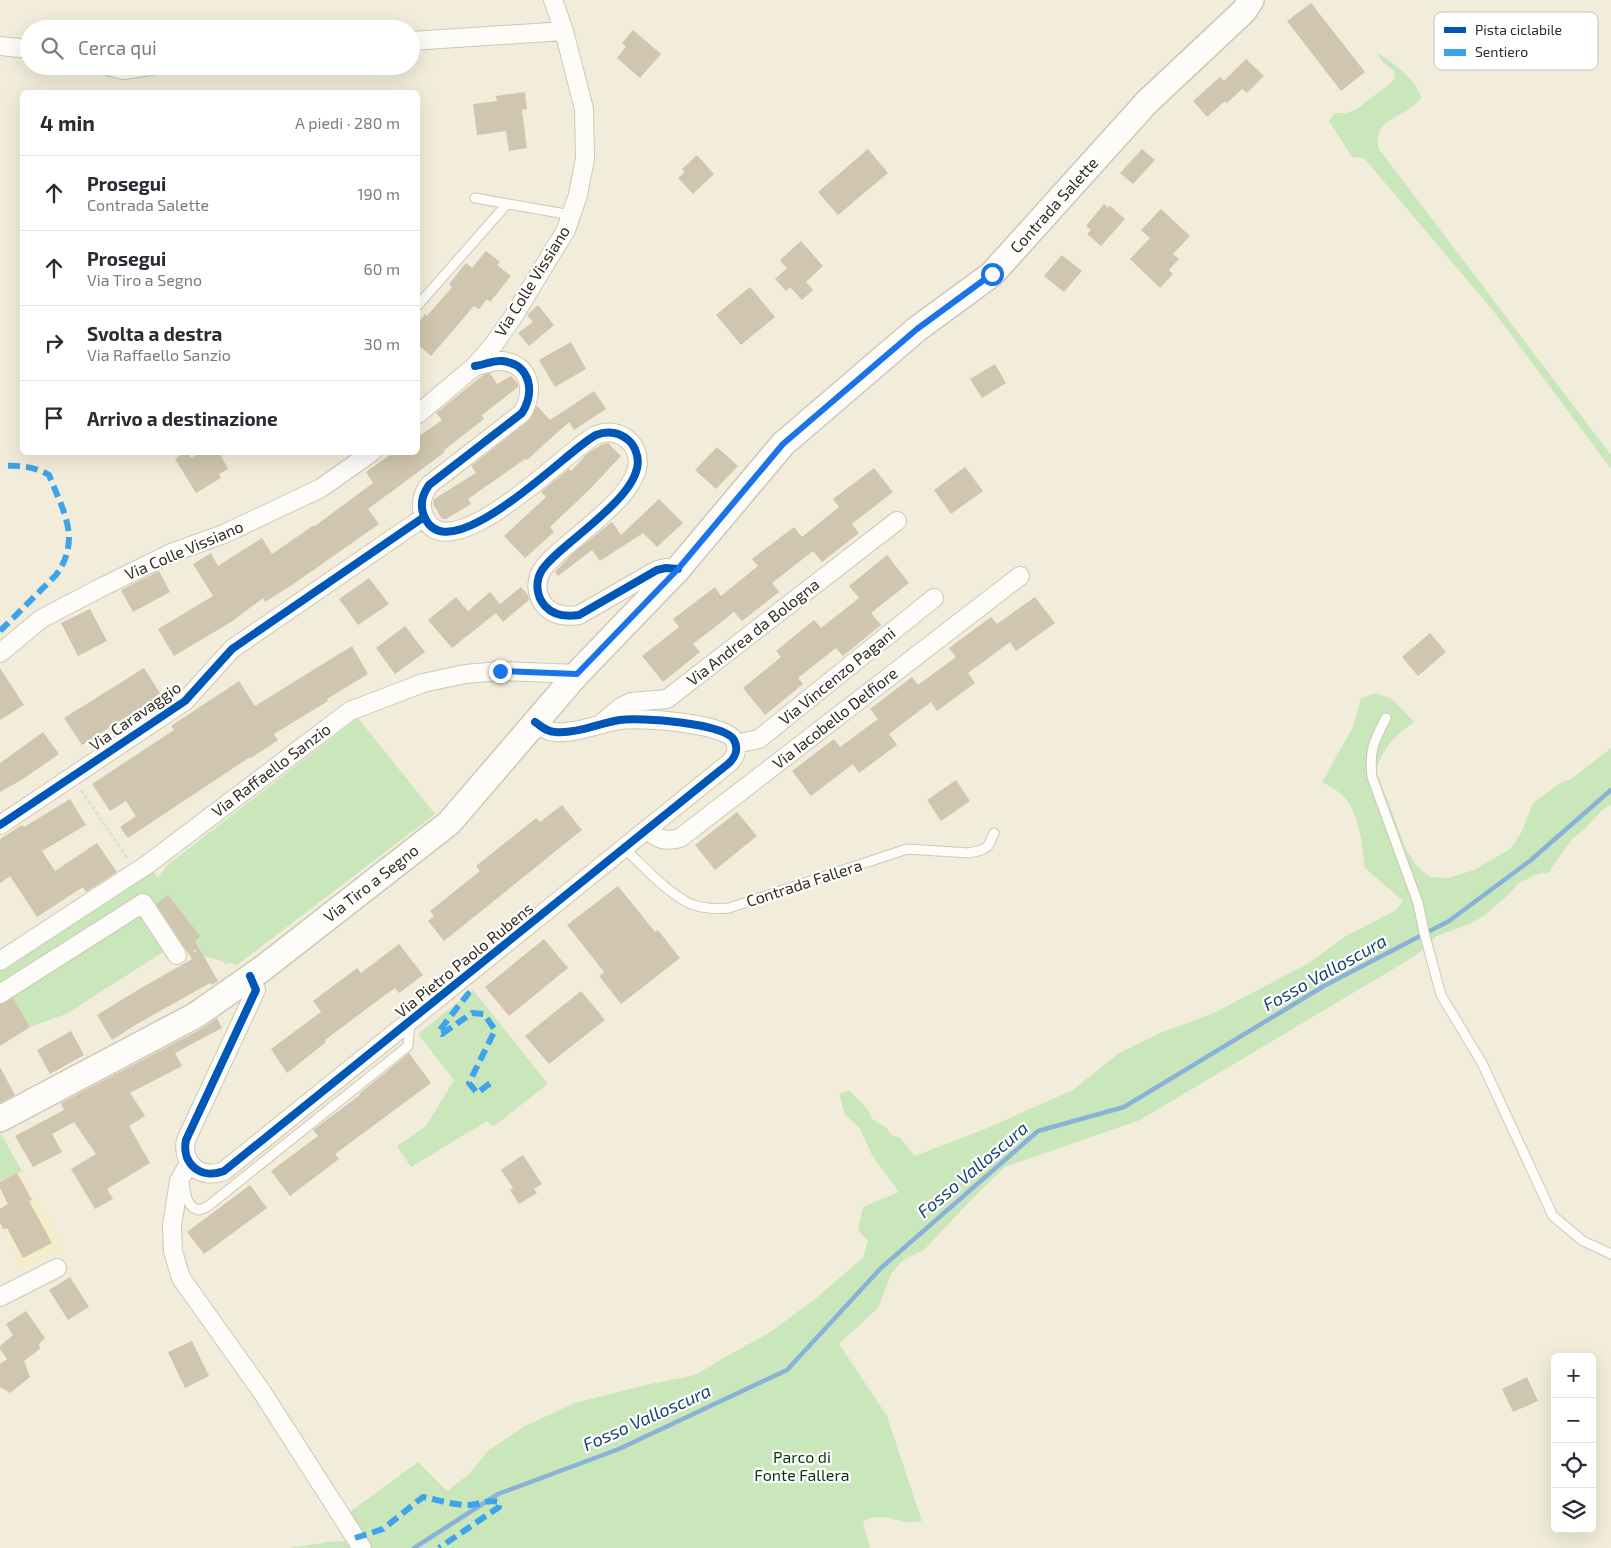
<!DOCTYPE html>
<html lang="it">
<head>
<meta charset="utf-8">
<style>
	body { margin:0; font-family:"Exo 2",sans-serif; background:#f2f2f3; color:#2b2b33 }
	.controls { position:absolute; right:15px; bottom:15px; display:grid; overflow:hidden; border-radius:8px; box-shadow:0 5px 20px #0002 }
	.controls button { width:45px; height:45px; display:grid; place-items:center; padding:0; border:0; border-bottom:1px solid #e1e1e2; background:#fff; color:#2b2b33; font:25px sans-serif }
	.stop { position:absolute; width:15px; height:15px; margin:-11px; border:4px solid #1a73e8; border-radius:50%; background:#fff }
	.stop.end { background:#1a73e8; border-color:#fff; box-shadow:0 1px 5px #0008 }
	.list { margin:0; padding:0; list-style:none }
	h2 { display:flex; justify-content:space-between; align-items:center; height:65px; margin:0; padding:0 20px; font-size:21px }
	h2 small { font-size:16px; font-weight:400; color:#7c7c81 }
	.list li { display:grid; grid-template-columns:32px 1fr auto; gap:15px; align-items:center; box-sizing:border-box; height:75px; padding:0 20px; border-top:1px solid #e1e1e2 }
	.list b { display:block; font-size:19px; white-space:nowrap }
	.list p { margin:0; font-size:16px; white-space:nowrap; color:#7c7c81 }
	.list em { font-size:16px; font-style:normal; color:#7c7c81 }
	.icon { flex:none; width:28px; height:28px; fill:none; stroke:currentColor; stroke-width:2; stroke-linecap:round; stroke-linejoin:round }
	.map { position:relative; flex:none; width:1611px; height:1548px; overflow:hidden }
	.search { position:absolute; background:#fff; box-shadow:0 5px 20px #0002; left:20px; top:20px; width:400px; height:55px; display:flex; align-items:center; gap:12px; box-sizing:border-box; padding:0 18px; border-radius:28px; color:#7c7c81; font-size:19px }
	.panel { position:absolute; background:#fff; box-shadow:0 5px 20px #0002; left:20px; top:90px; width:400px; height:365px; border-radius:8px }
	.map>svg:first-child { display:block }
	.built { fill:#f5eccc }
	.green { fill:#c9e7bb }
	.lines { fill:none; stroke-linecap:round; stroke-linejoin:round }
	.stream { stroke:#8ab2d6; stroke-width:4.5 }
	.building { fill:#d0c5ae }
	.lane-casing { stroke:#ccc8b8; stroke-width:11 }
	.street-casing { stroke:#ccc8b8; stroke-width:20 }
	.secondary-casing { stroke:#ccc8b8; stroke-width:28 }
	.path { stroke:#dddbd6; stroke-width:2.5; stroke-dasharray:4 2.5; stroke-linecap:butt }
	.lane { stroke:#fdfcf9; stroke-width:9 }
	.street { stroke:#fdfcf9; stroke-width:18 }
	.secondary { stroke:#fdfcf9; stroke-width:25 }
	.quiet { stroke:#3ea3ea; stroke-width:6; stroke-dasharray:12 6; stroke-linecap:butt }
	.cycleway-casing { stroke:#fff; stroke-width:11 }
	.cycleway { stroke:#0057b8; stroke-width:8 }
	.route { stroke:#1a73e8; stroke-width:6 }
	.labels { text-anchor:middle; stroke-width:4.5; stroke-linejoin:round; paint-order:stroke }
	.street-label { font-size:16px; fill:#312d20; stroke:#fff }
	.park-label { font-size:16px; fill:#0a3408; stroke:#fff }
	.water-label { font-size:18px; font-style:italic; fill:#1a446d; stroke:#fff }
	.key { fill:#fff; stroke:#c1c0bc; stroke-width:1 }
	.key-label { font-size:14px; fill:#312d20 }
</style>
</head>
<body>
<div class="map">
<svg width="1611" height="1548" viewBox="0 0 1611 1548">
	<rect width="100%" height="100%" fill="#f2edda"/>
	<path class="built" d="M22,1171l42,76 -42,23 -22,-41v-48z"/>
	<path class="green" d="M1376,52c14,8 43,29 45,46 -14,20 -51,20 -42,51l232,306v14l-116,-156 -131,-155 -12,-1 -23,-36 6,-8h11l9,-3 36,-27 4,-6 -1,-6 -11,-9z
		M1376,693l16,6 22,23c-21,16 -29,23 -38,48l30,79 10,16 14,12 18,1 26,-8 36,-21 11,-16 12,-30 26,-19 12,-5 40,-31v57l-9,5 -18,20 -11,8 -21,29 -2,5 -16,3 -16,9 -10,11 -23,20 -13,8 -35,13 -22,20 -275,164 -135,47 -33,32 -48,51 -21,10 -12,14 -13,34 -39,36 48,72 35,105c-5,1 -11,2 -16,1 -17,-3 -26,-9 -43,-1l7,27h-581l39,-6 31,-2 -16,-23 75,-55 29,29 21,-16 20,-24 37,-25 50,-23 75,-19 45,-9 27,-16 47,-26 46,-34 48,-41 5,-17 -10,-11 5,-23 36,-15 -27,-37 -13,-28 -14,-12 -6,-22 11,-2 18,19 5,10 13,7 5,8 9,3 15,18 70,-27 88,-39 46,-37 41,-20 54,-20 95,-50 37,-27 50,-26 7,-9 -38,-33c-3,-23 -5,-53 -21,-71 -5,-6 -15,-11 -22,-15l31,-55 8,-29z
		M358,718l77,96 -198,151 -66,-18 -105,67 -36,13 -30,19v-85l148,-97 10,14 8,-12z
		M473,990l75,94 -55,43 -6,-6 -76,46 -14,-21 29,-20 28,-46 -36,-46z
		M0,1132l22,39 -22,10z"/>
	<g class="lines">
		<path class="stream" d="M414,1548l84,-54 121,-45 168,-79 94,-102 157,-137 86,-24 200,-121 125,-65 82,-61 80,-70"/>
	</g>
	<path class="building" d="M1311,3l54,69 -24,19 -54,-70z
		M633,30l28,24 -21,24 -23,-20 9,-11 -4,-4z
		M1246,59l18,17 -17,17 -5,-4 -15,14 -2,-2 -18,16 -14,-16 27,-24 4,4z
		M525,92l2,17 -5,1 5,38 -18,3 -3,-20 -29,4 -4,-31 24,-3 -1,-5z
		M868,149l20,24 -50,42 -20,-23z
		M1142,149l13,11 -22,24 -13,-11z
		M697,155l17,19 -21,20 -15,-16 7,-6 -3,-3z
		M1104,204l4,4 2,-2 15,13 -24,27 -14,-12 4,-4 -5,-4z
		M1161,209l29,27 -17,18 6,5 -10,11 4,4 -13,14 -30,-29 20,-21 -9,-8z
		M801,241l22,25 -17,16 7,8 -11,10 -12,-13 -4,4 -11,-12 12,-11 -7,-8z
		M486,251l14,11 -3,3 14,11 -21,26 -3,-3 -8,10 -5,-3 -43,50 -13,-11v-22l7,-9 2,2 25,-29 -3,-3 17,-21 6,5z
		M1062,255l20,16 -18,21 -20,-16z
		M750,287l25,30 -34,28 -25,-30z
		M538,305l16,20 -25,21 -11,-13 15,-11 -6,-7z
		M571,342l15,27 -31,18 -16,-27z
		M995,364l11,19 -24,15 -12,-19z
		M490,373l7,11 14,-8 7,8v3l-36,28 2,4 -41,32 2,1 -77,57 11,15 -87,61 -27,17 -2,-4 -32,24 -57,34 -16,-27 55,-33 -20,-32 18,-11 7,13 44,-28 10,16 42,-29 1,1 58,-43 -7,-11 28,-20h24v-15l24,-17 -6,-7 47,-38z
		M594,391l12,18 -32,21 -5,-8 -42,38 -2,-1 -57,40 3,5 -25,15h-4l-9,-15 1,-5 42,-26 -5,-7 57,-45 9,-15 13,14z
		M608,443l13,13 -32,34 -39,37 4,5 -29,26 -21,-22 42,-39 -5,-5 28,-23 2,2 17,-18 13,-8z
		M717,447l21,19 -22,23 -21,-19z
		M185,452h3l3,6 10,-6h18l9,17 -9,5 2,4 -25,15 -21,-34z
		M965,467l18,24 -32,23 -17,-24z
		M874,468l19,24 -41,32 7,9 -37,29 -9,-11 -41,32 7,9 -37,29 -8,-9 -41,32 7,8 -37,30 -21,-26 37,-29 -6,-8 42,-32 6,9 37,-30 -6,-7 42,-32 8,10 37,-30 -6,-8z
		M659,499l24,24 -26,24 -14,-14 -43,28 -8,-11 -34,26 -3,-4 18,-19 39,-31 9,13z
		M887,555l22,28 -38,30 10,12 -38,31 -7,-8 -38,30 5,6 -38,31 -22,-27 38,-31 -5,-6 38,-31 7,8 38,-30 -10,-12z
		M159,571l11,21 -37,20 -12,-22z
		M369,578l20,26 -31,21 -19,-26z
		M521,587l7,8 1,5 -26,22 -7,-9 -44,35 -24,-28 28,-23 12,14 22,-19 10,12z
		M1035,597l20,26 -39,28 -6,-9 -42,31 7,10 -38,28 -6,-9 -42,32 8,11 -38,28 -6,-9 -42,32 -19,-25 42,-32 6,8 38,-28 -8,-10 42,-32 6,8 38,-28 -7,-9 42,-31 6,7z
		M90,609l17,32 -29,15 -17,-33z
		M405,626l20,26 -30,22 -19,-26z
		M1430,633l16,19 -28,24 -16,-19z
		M352,646l16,28 -41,25 1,2 -54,33 4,6 -27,18 -1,-1 -122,81 -8,-11 16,-11 -10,-15 -16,10 -18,-27 82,-54 -3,-4 68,-45 16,25z
		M0,668l24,37 -24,15z
		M144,668l17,27 -79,50 -18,-27z
		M43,732l16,22 -36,25 -23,13v-29z
		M956,780l14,21 -29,20 -14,-21z
		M70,799l16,26 -44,26 13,20 42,-28 20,29 -31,20 -3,-5 -46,30 -27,-41 -10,7v-44l22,-14 2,2z
		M562,805l20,25 -138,111 -16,-20 6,-5 -4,-5 50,-40 -4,-5 60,-48 4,4z
		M737,812l20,24 -42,34 -20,-25z
		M618,886l37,46 3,-2 22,28 -59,46 -22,-28 5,-4 -37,-47z
		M168,895l32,41 -5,5 23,40 -6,4 -2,-2 -73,41 -25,16 -15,-25 39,-24 56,-32 -36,-55z
		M544,939l24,29 -59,48 -24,-29z
		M399,944l24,31 -24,18 -4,-5 -10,7 -60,45 1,2 -39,31 -16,-24 50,-37 -8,-11 44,-33 4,5z
		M581,991l24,29 -56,44 -24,-28z
		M13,998l17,29 -30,19v-41z
		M217,1018l5,10 -47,25 7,13 -52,27 15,23 -16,10 21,37 -43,26 6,10 -18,10 -24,-40 25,-15 -22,-32 -22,12 10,18 -29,15 -18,-31 49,-26 -3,-7 142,-75z
		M71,1031l13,24 -34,19 -13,-24z
		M409,1053l22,30 -96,71 4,5 -49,37 -19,-25 47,-35 -5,-6 47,-35 -1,-1z
		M0,1067l15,28 -15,8z
		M523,1155l19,29 -8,5 3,4 -18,11 -9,-14 3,-2 -12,-18z
		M17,1173l15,27 -3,1 23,42 -29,15 -16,-30 -4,1 -3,-7v-13l8,-5 -8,-16v-6z
		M250,1185l17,23 -63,46 -17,-22z
		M70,1277l19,30 -21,13 -19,-30z
		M26,1311l19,27 -6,6 1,5 -16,12 6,16 -20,16 -10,-6v-23l7,-5 -7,-10v-3l13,-11 -7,-11z
		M192,1341l17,35 -24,12 -17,-36z
		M1527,1377l11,24 -25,11 -11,-23z"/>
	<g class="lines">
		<g class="lane-casing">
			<path id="lane" d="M475,198l96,17
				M418,305l89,-101
				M1386,718c-12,23 -17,32 -14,59l46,126 6,29 17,63 41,68 71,153 30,25 28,13
				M624,848c19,18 43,45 67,56 12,5 26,5 38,4l178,-59 62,4 13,-3 6,-4 6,-13
				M184,1183c2,11 2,24 15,27l8,-3 201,-161 2,-25"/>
		</g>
		<g class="street-casing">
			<path id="street" d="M411,41l153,-10
				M0,46l29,3
				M108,66l15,4 28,-4
				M475,366c9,-1 18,-6 27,-5 29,3 33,31 20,52l-93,72c-6,9 -9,17 -6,28 21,67 147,-66 173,-78 5,-2 12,-3 18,-2 10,2 19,9 22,19 16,40 -76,90 -94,118 -7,11 -6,26 3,36 9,10 21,11 34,9l78,-45 9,-2 12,1
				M418,414l57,-48 19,-22 19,-27 53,-87 12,-35 7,-36 -1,-50 -20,-78 -11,-31
				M0,653l41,-34 57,-30 73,-36 53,-19 97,-46 51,-36
				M603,722l18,-15 10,-5 36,-3 230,-178
				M736,744l23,-5 175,-141
				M0,825l185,-124 47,-52 192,-132
				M647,829c11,11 18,13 33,9l340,-262
				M0,961l148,-97 202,-153 73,-28 42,-9 35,-3 77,3
				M250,976l6,14 -70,150c-5,24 15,40 38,31l504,-407c7,-6 11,-15 6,-24 -9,-17 -95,-23 -114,-20 -21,3 -43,14 -65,12 -8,0 -13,-5 -20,-10
				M0,994l143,-91 34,52
				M189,1163l-10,18 -7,45 1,25 8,27 81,114 100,156
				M0,1297l57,-29"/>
		</g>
		<g class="secondary-casing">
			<path id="secondary" d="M0,1119l196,-104 66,-46 187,-146 128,-149 101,-105 105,-125 134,-115 75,-55 155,-172 97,-91 7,-11"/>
		</g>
		<path class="path" d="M81,790l46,68
			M156,893l6,-9 -5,-7
			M193,952l17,-11 19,26"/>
		<use href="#lane" class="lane"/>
		<use href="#street" class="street"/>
		<use href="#secondary" class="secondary"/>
		<path class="quiet" d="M0,631l56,-56c26,-36 7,-64 -7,-100 -13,-8 -30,-10 -44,-9
			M466,992l2,2 -29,37 3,3 30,-21 12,1 11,16 -26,53 8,10 15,-11
			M355,1538l28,-9 40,-32c15,3 30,8 45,8 12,0 17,-6 32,-3l-1,5 -60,41"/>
		<g class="cycleway-casing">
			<path id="cycleway" d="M475,366c9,-1 18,-6 27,-5 29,3 33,31 20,52l-93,72c-6,9 -9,17 -6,28 21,67 147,-66 173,-78 5,-2 12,-3 18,-2 10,2 19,9 22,19 16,40 -76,90 -94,118 -7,11 -6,26 3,36 9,10 21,11 34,9l78,-45 9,-2 12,1
				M0,825l185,-124 47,-52 192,-132
				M250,976l6,14 -70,150c-5,24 15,40 38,31l504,-407c7,-6 11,-15 6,-24 -9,-17 -95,-23 -114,-20 -21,3 -43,14 -65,12 -8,0 -13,-5 -20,-10"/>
		</g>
		<use href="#cycleway" class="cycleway"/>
	</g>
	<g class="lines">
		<path class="route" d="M500,671l77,3 101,-105 105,-125 134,-115 75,-55"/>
	</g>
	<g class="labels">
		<g class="street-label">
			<text transform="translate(1054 205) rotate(-48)" y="6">Contrada Salette</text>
			<text transform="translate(532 281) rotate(-58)" y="6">Via Colle Vissiano</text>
			<text transform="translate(184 550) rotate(-23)" y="6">Via Colle Vissiano</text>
			<text transform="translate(753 632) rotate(-38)" y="6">Via Andrea da Bologna</text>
			<text transform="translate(837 676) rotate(-39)" y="6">Via Vincenzo Pagani</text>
			<text transform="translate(135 716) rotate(-35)" y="6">Via Caravaggio</text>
			<text transform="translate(835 718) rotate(-38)" y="6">Via Iacobello Delfiore</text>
			<text transform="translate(271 770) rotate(-37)" y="6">Via Raffaello Sanzio</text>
			<text transform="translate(371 883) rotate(-38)" y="6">Via Tiro a Segno</text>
			<text transform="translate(804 883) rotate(-18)" y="6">Contrada Fallera</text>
			<text transform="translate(464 960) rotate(-39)" y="6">Via Pietro Paolo Rubens</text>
		</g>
		<g class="park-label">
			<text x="802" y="1463">Parco di<tspan x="802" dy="18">Fonte Fallera</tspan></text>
		</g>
		<g class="water-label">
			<text transform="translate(1325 973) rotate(-29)" y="6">Fosso Valloscura</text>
			<text transform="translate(973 1170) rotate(-40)" y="6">Fosso Valloscura</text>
			<text transform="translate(647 1418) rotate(-24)" y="6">Fosso Valloscura</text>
		</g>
	</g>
	<rect x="1434" y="12" width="164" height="58" rx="8" class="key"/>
	<rect x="1444" y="27" width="22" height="6" fill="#0057b8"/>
	<rect x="1444" y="49" width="22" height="7" fill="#3ea3ea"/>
	<g class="key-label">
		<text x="1475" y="35">Pista ciclabile</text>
		<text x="1475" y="57">Sentiero</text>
	</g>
</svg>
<div class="controls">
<button>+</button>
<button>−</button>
<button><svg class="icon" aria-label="locate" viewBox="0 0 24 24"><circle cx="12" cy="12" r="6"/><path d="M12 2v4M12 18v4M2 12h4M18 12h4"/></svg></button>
<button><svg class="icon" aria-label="layers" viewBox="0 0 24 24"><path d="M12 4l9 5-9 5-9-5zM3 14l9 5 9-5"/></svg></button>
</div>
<div class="stop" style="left:992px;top:274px"></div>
<div class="stop end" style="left:500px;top:671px"></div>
<div class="search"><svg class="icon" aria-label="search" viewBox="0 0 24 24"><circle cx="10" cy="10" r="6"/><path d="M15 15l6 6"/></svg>Cerca qui</div>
<section class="panel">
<h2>4 min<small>A piedi · 280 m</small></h2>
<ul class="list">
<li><svg class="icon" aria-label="ahead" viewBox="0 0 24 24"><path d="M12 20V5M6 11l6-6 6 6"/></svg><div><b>Prosegui</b><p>Contrada Salette</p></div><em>190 m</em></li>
<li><svg class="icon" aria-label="ahead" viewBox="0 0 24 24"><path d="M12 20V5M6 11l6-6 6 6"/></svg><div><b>Prosegui</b><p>Via Tiro a Segno</p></div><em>60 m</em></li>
<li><svg class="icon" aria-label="right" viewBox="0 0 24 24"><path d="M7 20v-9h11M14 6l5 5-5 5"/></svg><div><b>Svolta a destra</b><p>Via Raffaello Sanzio</p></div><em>30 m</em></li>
<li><svg class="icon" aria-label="arrive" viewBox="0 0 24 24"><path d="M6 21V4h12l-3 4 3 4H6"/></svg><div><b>Arrivo a destinazione</b></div></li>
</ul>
</section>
</div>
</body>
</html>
